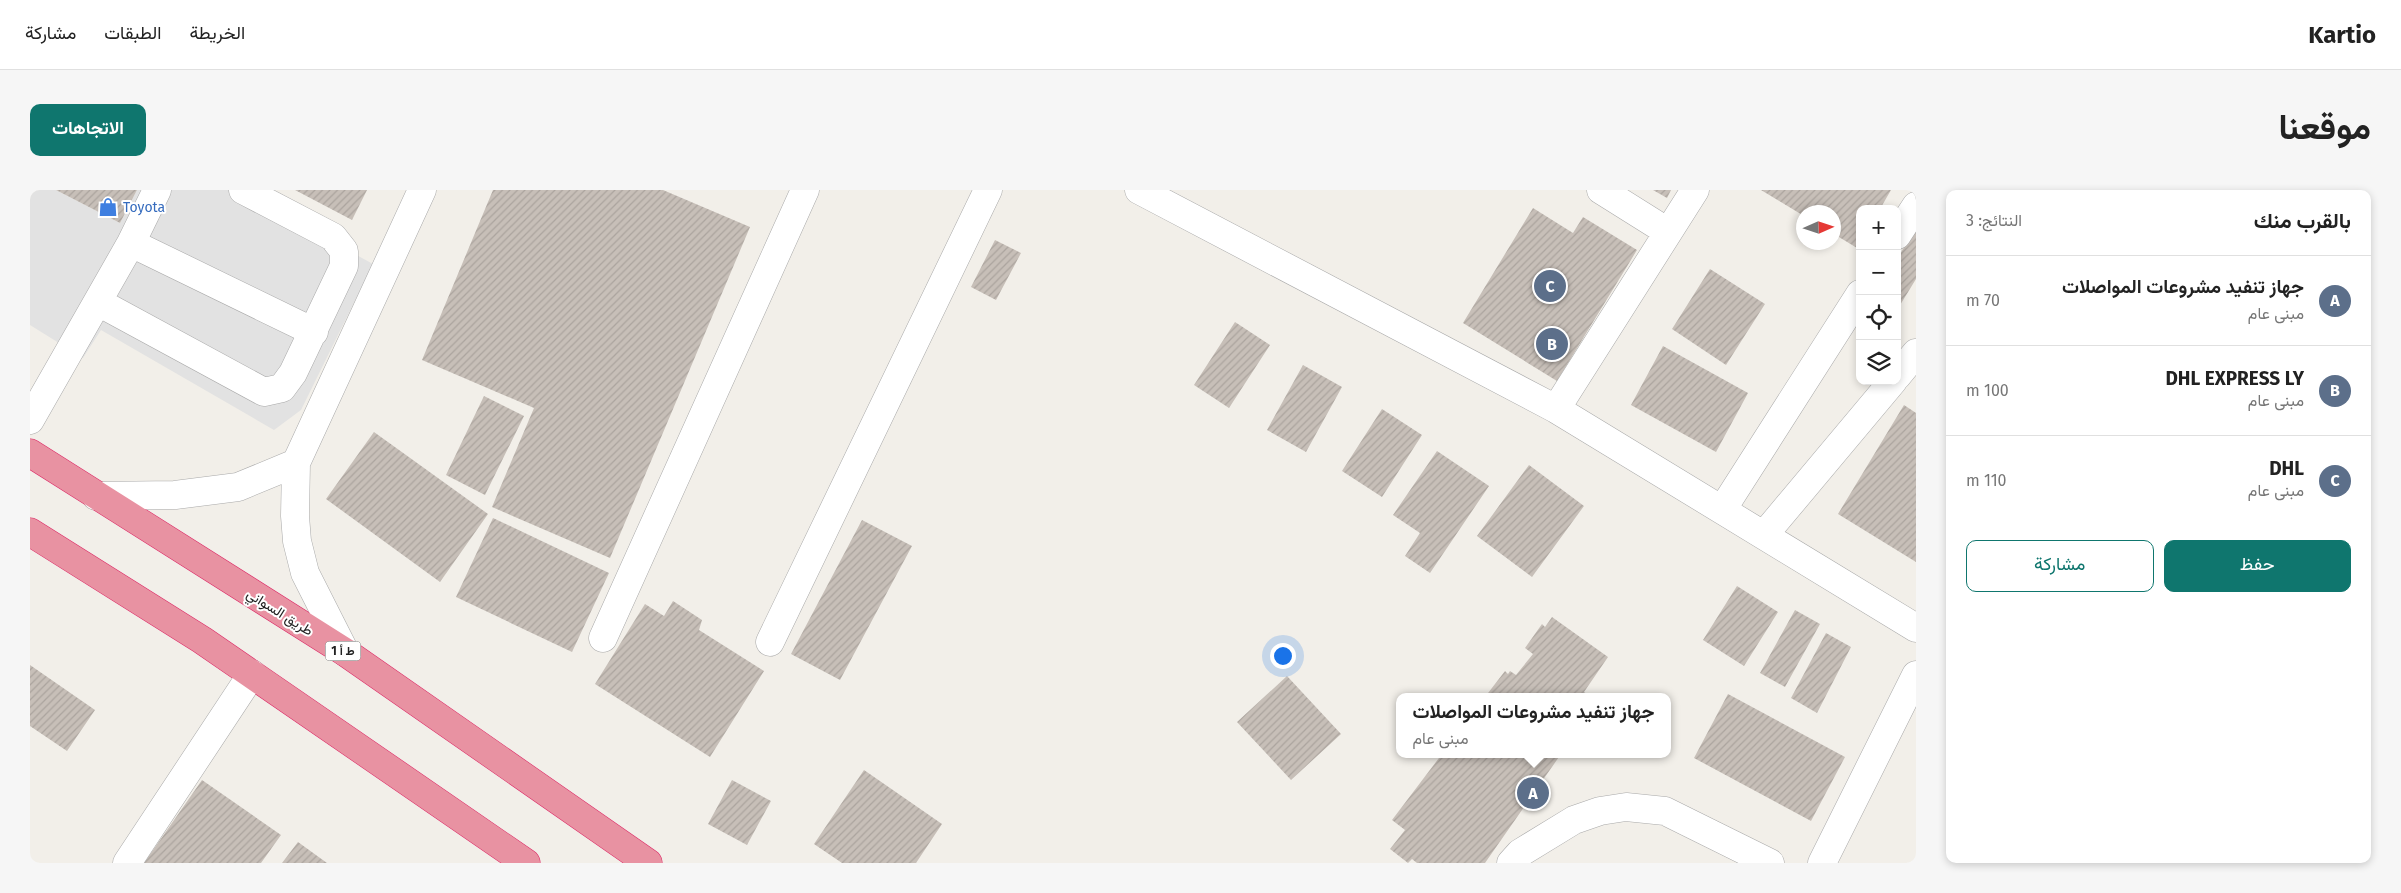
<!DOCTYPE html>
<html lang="ar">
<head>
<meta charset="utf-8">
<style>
	body { margin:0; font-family:"Fira Sans",Vazirmatn,sans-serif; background:#f6f6f6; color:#222; direction:rtl }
	.controls { position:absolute; right:15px; top:15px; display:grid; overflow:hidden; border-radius:10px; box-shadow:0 2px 8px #0003 }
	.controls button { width:45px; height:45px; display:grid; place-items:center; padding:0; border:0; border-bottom:1px solid #e0e0e0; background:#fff; color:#222; font:25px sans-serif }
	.compass { position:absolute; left:1766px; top:15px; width:45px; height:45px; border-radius:50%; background:#fff; box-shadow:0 2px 8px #0003; rotate:87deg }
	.you { position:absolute; left:1252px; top:465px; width:18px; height:18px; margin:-12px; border:4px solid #fff; border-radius:50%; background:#1a73e8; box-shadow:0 0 0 8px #1a73e833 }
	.badge { display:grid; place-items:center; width:32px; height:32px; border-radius:50%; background:#0f766e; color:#fff; font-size:16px; font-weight:700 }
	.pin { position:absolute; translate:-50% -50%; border:2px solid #fff; box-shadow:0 1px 5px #0006 }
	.popup { position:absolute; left:1366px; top:503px; width:275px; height:65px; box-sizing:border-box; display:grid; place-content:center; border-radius:10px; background:#fff; filter:drop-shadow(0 1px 4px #0005); font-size:16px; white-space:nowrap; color:#767676 }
	.popup b { font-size:19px; color:#222 }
	.popup::after { content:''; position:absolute; left:50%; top:100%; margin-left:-10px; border:10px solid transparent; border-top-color:#fff }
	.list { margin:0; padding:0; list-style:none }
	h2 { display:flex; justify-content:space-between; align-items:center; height:65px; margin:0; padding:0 20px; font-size:21px }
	h2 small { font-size:16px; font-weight:400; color:#767676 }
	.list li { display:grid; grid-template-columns:32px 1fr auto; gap:15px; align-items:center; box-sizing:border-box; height:90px; padding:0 20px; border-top:1px solid #e0e0e0 }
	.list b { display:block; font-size:19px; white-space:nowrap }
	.list p { margin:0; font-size:16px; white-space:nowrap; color:#767676 }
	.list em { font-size:16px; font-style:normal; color:#767676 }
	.actions { display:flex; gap:10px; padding:15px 20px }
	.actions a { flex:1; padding:11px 0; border:1px solid #0f766e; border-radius:10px; text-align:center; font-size:18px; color:#0f766e }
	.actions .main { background:#0f766e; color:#fff }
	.icon { flex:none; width:28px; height:28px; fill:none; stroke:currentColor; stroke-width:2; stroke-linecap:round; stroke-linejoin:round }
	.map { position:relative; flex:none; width:1886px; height:673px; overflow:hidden; direction:ltr; border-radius:10px }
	header { display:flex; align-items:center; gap:30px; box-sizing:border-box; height:70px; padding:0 25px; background:#fff; border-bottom:1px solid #e0e0e0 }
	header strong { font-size:24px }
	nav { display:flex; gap:28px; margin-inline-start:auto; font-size:18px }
	.intro { display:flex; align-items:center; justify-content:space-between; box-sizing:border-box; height:120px; padding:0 30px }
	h1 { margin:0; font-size:35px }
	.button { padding:12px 22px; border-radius:10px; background:#0f766e; color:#fff; font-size:18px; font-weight:700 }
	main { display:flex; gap:30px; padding:0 30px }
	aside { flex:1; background:#fff; border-radius:10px; box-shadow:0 2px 8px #0003 }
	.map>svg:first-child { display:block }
	.parking { fill:#e2e2e2 }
	.building { fill:url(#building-hatch) }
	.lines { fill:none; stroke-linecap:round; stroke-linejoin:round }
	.minor-casing { stroke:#a9a9a9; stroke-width:29 }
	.highway-casing { stroke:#dc2a67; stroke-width:29 }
	.minor { stroke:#fff; stroke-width:28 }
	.highway { stroke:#e892a2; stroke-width:28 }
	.labels { text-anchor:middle; stroke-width:4; stroke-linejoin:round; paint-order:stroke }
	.shield { fill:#fff; stroke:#646464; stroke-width:1 }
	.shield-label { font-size:12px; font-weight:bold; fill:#222 }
	.shop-label { font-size:14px; fill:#366cbe; stroke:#fff; text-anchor:start }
	.street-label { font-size:14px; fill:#222; stroke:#fff }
</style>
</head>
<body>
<header>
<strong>Kartio</strong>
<nav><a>الخريطة</a><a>الطبقات</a><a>مشاركة</a></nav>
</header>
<div class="intro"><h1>موقعنا</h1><a class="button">الاتجاهات</a></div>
<main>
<aside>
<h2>بالقرب منك<small>النتائج: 3</small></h2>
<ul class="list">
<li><span class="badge" style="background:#5c6f8a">A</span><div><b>جهاز تنفيد مشروعات المواصلات</b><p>مبنى عام</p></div><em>70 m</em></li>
<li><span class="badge" style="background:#5c6f8a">B</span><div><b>DHL EXPRESS LY</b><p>مبنى عام</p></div><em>100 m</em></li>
<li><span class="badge" style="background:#5c6f8a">C</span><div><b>DHL</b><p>مبنى عام</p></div><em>110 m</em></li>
</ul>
<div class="actions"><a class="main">حفظ</a><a>مشاركة</a></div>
</aside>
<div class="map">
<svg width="1886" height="673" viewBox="0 0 1886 673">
	<defs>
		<pattern id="building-hatch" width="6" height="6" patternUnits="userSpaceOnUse" patternTransform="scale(1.25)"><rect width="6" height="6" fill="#c7bfb8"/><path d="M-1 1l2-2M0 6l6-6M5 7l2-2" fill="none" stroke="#aba49e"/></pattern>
	</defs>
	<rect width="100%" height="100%" fill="#f2efe9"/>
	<path class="parking" d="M0,0h26l64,33 17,-33h100l136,74 -72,146 -27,20 -173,-100 -18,28 -53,-33z"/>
	<path class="building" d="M26,0h81l-17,33z
		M265,0h72l-15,30z
		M463,0h170l87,37 -140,331 -118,-51 42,-99 -112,-48z
		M1623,0h18l-4,8z
		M1731,0h130l-11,19h-20v34l-3,5 -23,-14v-22h-30v4z
		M1503,18l40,25 10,-16 54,33 -80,131 -94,-58z
		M1886,38v51l-19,31v-51z
		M965,50l26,13 -25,47 -25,-13z
		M1680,79l55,35 -39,61 -54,-36z
		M1205,132l35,23 -41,63 -35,-23z
		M1633,156l85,47 -32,59 -85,-47z
		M1273,175l39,22 -36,65 -39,-22z
		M454,206l40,20 -39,79 -39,-20z
		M1874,215l12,8v149l-78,-48z
		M1352,219l40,26 -40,62 -40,-26z
		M344,242l114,82 -48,68 -114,-83z
		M1407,261l52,35 -59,87 -25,-17 15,-23 -27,-18z
		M1499,275l55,41 -52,71 -55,-41z
		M463,328l116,55 -37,79 -116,-55z
		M832,330l50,26 -72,134 -49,-26z
		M1707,396l41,26 -34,54 -41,-26z
		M643,411l29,19 -3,10 65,41 -54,86 -115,-73 50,-80 19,12z
		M1765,420l25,14 -35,63 -25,-14z
		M1522,427l56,40 -24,35 7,5h-106l20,-26 3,3 2,-3 6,4 17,-21 -8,-6 17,-24 3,3z
		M1796,443l25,14 -34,66 -26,-15z
		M0,475l65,45 -28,41 -37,-25z
		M1257,486l54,58 -50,46 -54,-58z
		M1698,504l117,63 -34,64 -117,-63z
		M1412,564h119l-76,109h-68l-5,-4 -4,4 -18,-14 15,-19 -13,-10z
		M834,580l78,54 -26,39h-74l-28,-19z
		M172,590l79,55 -20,28h-117z
		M702,590l39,21 -24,44 -39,-21z
		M268,652l29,21h-45z"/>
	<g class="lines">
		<g class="minor-casing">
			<path id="minor" d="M1109,0l417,219 360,219
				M1571,0l67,42
				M1867,45l19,-29
				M101,53l183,89
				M68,112l166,90 18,-4 11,-15 51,-107v-15l-11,-14 -90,-47
				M1867,186l19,-23
				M1526,219l139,-219
				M0,230l101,-177 26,-53
				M66,306l79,-1 63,-8 58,-24
				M1692,320l138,-216
				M1734,345l129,-154
				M573,448l202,-448
				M740,452l218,-452
				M315,462l-40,-79 -8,-32 -2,-25 1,-53 126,-273
				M97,673l125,-189
				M1481,673l9,-10 54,-33 26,-9 26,-4 39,4 105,52
				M1792,673l94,-188"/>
		</g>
		<g class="highway-casing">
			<path id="highway" d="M0,263l315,199 303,211
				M0,342l172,108 324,223"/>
		</g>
		<use href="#minor" class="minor"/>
		<use href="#highway" class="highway"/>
	</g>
	<defs>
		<g id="shop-bare" transform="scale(1.5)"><path d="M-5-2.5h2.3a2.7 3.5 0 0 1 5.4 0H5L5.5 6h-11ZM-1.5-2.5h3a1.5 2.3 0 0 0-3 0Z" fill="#3f7fe0" stroke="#fff" stroke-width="2.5" paint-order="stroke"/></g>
	</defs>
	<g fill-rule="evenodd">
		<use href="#shop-bare" x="78" y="17"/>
	</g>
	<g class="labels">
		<rect class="shield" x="295.5" y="451.5" width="35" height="19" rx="4"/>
		<g class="shield-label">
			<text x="313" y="465">ط أ 1</text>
		</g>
		<g class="shop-label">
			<text x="93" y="22">Toyota</text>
		</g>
		<g class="street-label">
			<text transform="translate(250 422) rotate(32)" y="5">طريق السواني</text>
		</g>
	</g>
</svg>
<div class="controls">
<button>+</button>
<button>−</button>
<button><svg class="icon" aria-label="locate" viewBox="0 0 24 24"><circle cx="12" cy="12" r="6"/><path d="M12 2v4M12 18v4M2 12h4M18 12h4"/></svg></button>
<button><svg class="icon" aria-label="layers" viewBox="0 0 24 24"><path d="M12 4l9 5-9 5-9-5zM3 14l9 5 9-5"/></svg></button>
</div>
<svg class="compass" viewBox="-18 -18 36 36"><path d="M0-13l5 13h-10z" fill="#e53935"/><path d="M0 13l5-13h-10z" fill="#767676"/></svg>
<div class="you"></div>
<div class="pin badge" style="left:1503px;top:603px;background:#5c6f8a">A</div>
<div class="popup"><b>جهاز تنفيد مشروعات المواصلات</b>مبنى عام</div>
<div class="pin badge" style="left:1522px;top:154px;background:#5c6f8a">B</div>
<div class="pin badge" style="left:1520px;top:96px;background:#5c6f8a">C</div>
</div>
</main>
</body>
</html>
